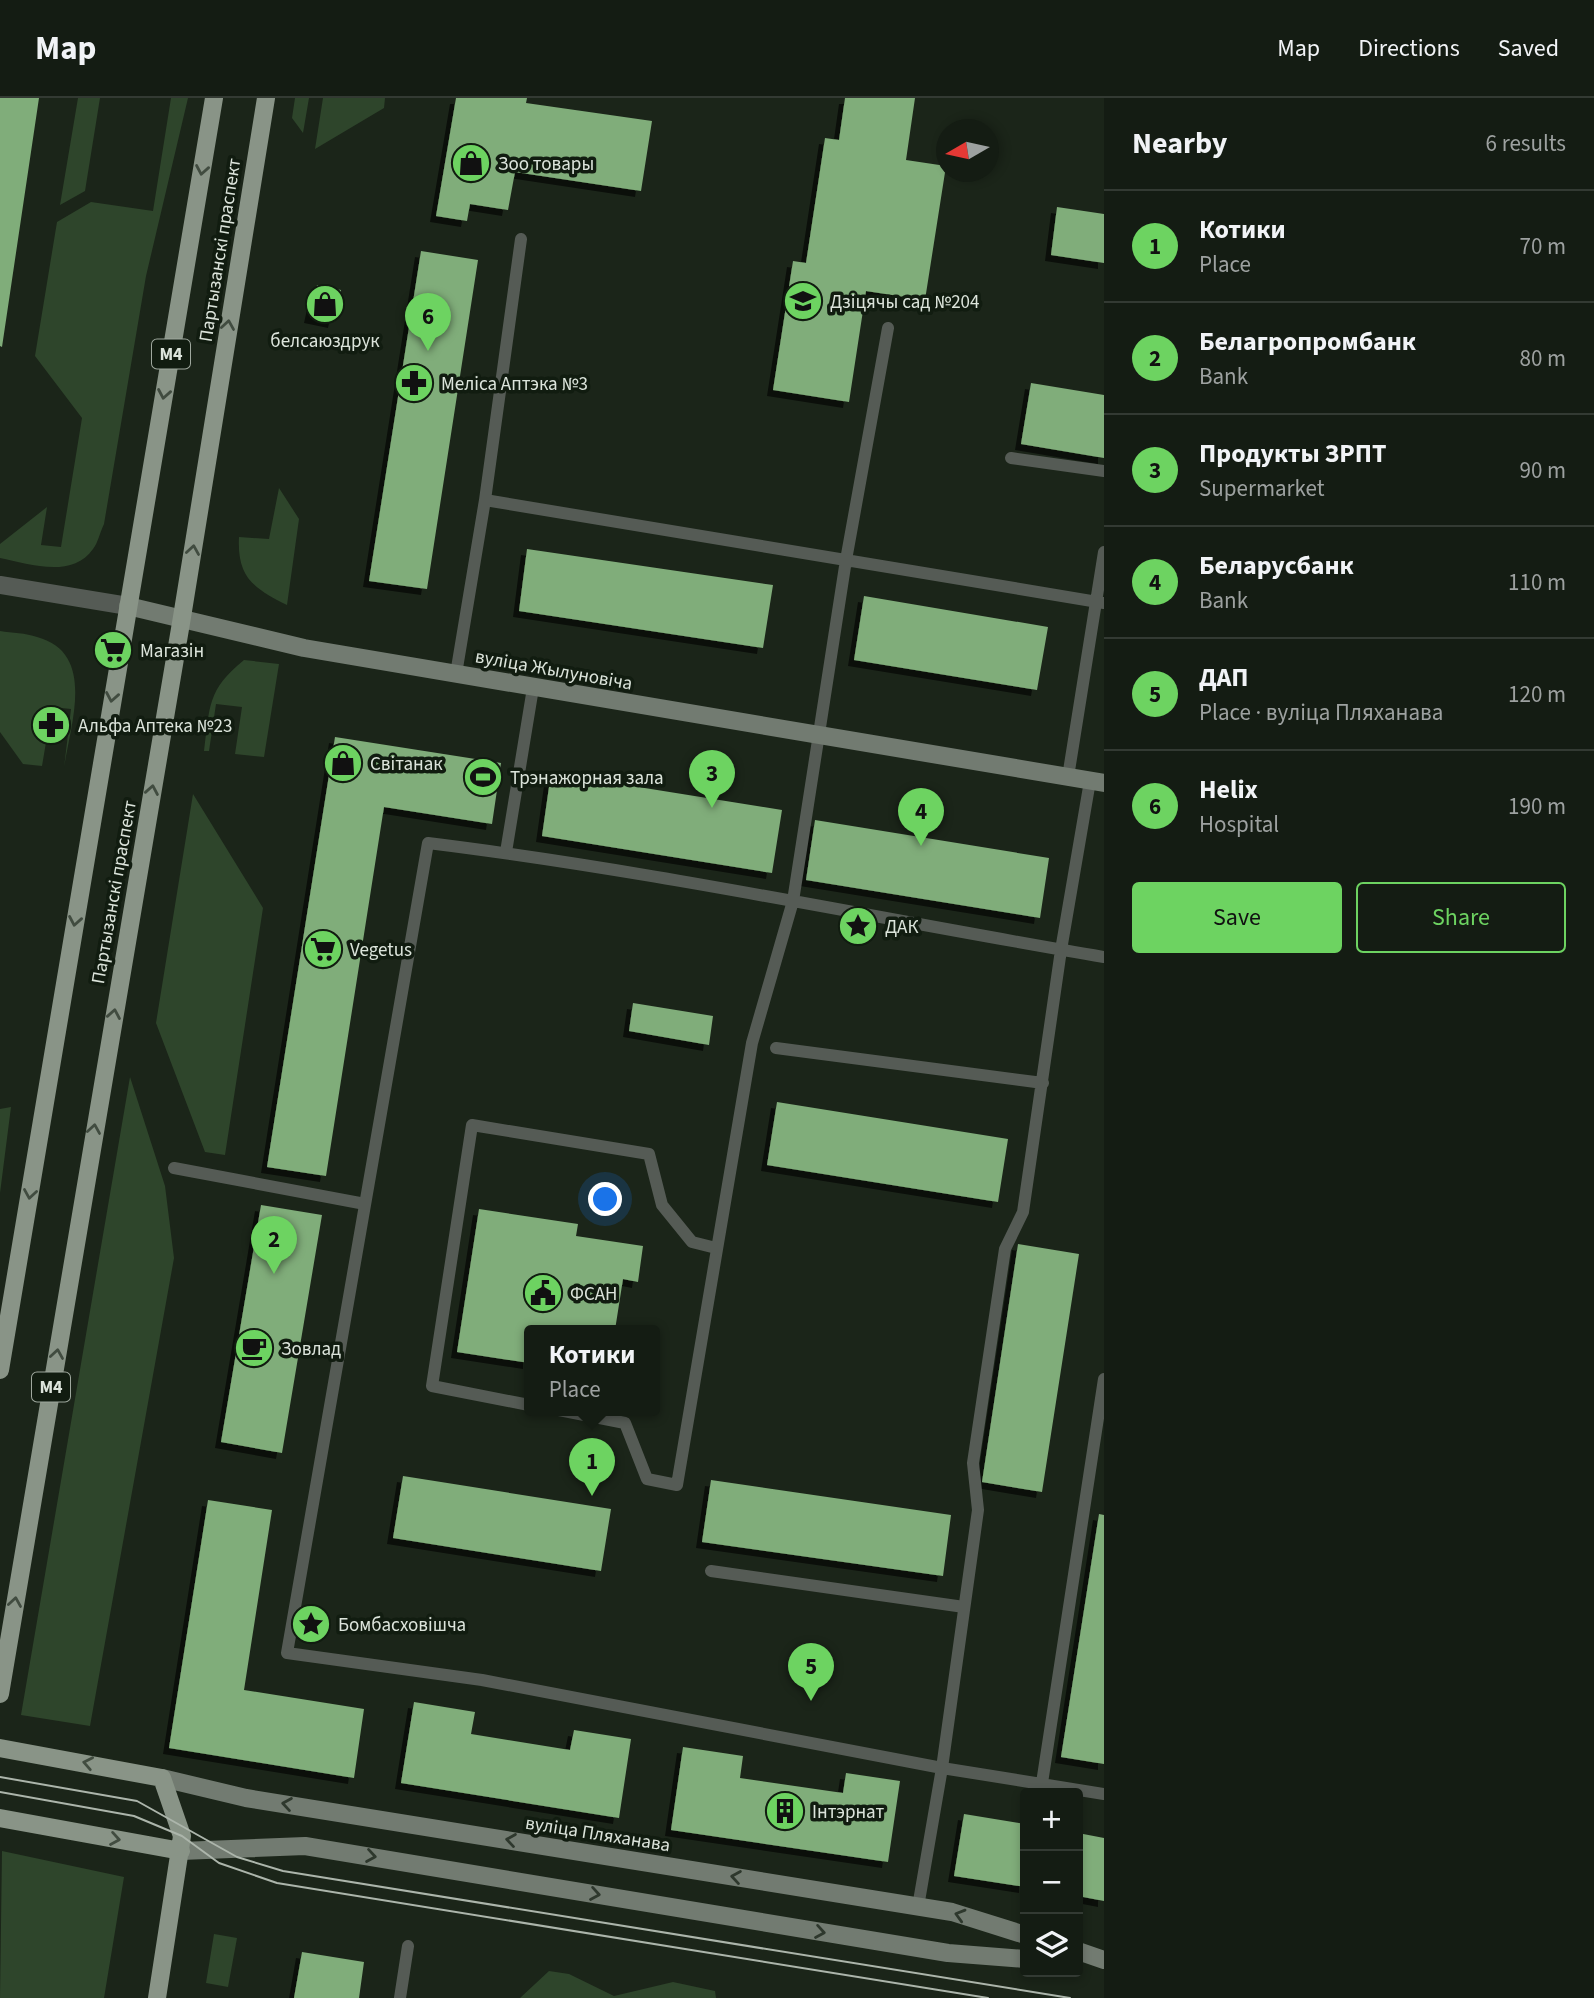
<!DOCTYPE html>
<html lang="en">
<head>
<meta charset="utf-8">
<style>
	body { margin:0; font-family:"Source Sans 3",sans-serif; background:#1d251c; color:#f1f3f6 }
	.controls { position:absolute; right:21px; bottom:21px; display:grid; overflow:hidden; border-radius:7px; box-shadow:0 4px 10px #0003 }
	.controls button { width:63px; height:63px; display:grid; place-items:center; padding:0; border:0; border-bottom:2px solid #333a33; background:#141c13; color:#f1f3f6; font:35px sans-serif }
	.compass { position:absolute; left:936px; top:21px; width:63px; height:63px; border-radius:50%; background:#141c13; box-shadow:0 4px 10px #0003; rotate:261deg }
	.you { position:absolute; left:606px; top:1102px; width:24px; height:24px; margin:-18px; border:5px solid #fff; border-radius:50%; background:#1a73e8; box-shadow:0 0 0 10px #1a73e833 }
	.badge { display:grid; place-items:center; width:46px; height:46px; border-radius:50%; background:#6dd361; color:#111; font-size:23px; font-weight:700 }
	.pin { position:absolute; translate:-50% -58px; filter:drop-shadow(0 2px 4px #0008) }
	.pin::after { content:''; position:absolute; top:37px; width:24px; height:21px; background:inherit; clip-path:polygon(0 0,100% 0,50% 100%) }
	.popup { position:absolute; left:524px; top:1227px; width:136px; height:91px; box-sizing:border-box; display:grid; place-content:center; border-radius:7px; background:#141c13; filter:drop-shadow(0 2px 5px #0005); font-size:23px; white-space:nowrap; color:#9da1a0 }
	.popup b { font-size:26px; color:#f1f3f6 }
	.popup::after { content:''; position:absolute; left:50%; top:100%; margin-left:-14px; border:14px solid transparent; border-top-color:#141c13 }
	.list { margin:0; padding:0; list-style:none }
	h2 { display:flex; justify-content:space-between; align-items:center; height:91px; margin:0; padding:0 28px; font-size:30px }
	h2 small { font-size:23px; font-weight:400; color:#9da1a0 }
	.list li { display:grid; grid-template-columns:46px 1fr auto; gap:21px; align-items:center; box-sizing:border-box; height:112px; padding:0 28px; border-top:2px solid #333a33 }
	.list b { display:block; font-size:26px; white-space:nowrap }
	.list p { margin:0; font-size:23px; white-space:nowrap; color:#9da1a0 }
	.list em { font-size:23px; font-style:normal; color:#9da1a0 }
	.actions { display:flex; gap:14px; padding:21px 28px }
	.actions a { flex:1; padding:16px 0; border:2px solid #6dd361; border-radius:7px; text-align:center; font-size:24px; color:#6dd361 }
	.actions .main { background:#6dd361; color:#111 }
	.icon { flex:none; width:38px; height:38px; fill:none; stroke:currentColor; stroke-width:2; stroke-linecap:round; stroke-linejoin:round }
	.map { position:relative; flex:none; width:1104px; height:1900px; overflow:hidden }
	header { display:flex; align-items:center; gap:42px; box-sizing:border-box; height:98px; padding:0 35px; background:#141c13; border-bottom:2px solid #333a33 }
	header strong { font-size:33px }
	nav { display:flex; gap:38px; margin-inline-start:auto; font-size:24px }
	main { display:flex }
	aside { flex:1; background:#141c13 }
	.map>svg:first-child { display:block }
	.green { fill:#2e452b }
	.building { fill:#80ad7a; filter:url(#shadow) }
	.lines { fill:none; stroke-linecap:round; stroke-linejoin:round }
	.service { stroke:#555b55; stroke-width:12 }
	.tertiary { stroke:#555b55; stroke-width:18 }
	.secondary { stroke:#727b71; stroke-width:18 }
	.primary { stroke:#899487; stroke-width:18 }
	.tram { stroke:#acb5ab; stroke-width:2 }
	.oneway { stroke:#414c40 }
	.oneway2 { stroke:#2e382d }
	.labels { text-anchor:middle; stroke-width:7; stroke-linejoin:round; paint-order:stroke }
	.shield { fill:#111c10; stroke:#9fa89e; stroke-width:2 }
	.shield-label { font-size:18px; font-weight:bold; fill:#dce4db }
	.poi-label { font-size:19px; fill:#dce4db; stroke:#111c10; text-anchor:start }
	.street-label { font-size:19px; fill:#dce4db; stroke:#111c10 }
</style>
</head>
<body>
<header>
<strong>Map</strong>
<nav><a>Map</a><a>Directions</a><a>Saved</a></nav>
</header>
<main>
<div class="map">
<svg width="1104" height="1900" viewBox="0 0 1104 1900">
	<defs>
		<filter id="shadow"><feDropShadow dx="-6" dy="6" stdDeviation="0" flood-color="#0009"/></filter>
	</defs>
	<rect width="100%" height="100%" fill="#1b2519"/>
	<path class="green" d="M78,0h22l-15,93 -25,14z
		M171,0h17l-42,178 -42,248c-4,8 -6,19 -11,25 -21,30 -64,15 -93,9v-14l47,-37 -6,38 20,2 21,-129 -47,-62 22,-134 34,-20 62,9z
		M295,0h14l-6,35 -11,-15z
		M323,0h62l-1,10 -69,41z
		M279,390l20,31 -12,86c-34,-17 -50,-28 -48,-68l30,2z
		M0,533c12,2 26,2 37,6 60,16 33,88 27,131l7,-59 -19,-2 -10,59 -19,-2 -23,-32z
		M244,562l35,4 -15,93 -29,-3 7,-47 -26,-3 -7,47h-5c6,-45 3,-61 40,-91z
		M193,696l70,114 -38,247 -20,-3 -49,-129z
		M130,979l35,109 9,72 -84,468 -69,-11z
		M11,1009l-11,86v-84z
		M2,1753l122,26 -20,121h-104z
		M214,1836l23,4 -9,49 -22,-4z
		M549,1873l20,3 45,22 59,-14 42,9 1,7h-196z"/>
	<path class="building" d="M0,0h39l-37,249 -2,-1z
		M456,0h71l-1,5 126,18 -11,70 -126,-19 -7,38 -38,-6 -3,17 -31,-5z
		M845,0h70l-9,62 40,6 -21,134 -59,-9 -17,111 -76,-12 20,-129 13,2 19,-125 14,2z
		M1057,109l47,7v49l-53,-8z
		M421,153l57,9 -51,329 -58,-8z
		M317,187l24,5 -7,32 -24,-5z
		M1031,285l73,12v63l-83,-14z
		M527,451l246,36 -10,63 -244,-37z
		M864,498l184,31 -11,63 -183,-30z
		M335,639l166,26 -9,61 -108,-17 -58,369 -59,-9z
		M551,675l231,37 -10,63 -230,-37z
		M815,722l234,38 -9,60 -234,-38z
		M633,905l80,13 -4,29 -80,-14z
		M777,1004l231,37 -10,63 -231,-37z
		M261,1107l61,10 -40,238 -61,-11z
		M479,1111l99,15 -2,12 67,10 -5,36 -15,-3 -8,51h-86v33l-72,-11z
		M1018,1146l61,10 -37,238 -60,-10z
		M403,1378l208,33 -10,62 -208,-33z
		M711,1382l240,35 -8,61 -241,-34z
		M208,1402l64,10 -28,180 120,19 -10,69 -185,-30z
		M1099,1416l5,1v249l-43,-7z
		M414,1604l61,10 -4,22 99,16 4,-20 57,9 -12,79 -218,-35z
		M683,1649l60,9 -3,22 103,15 3,-20 54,8 -12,81 -217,-32z
		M964,1716l61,10v63l-71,-11z
		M1078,1735l26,5v63l-26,-5z
		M302,1854l62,10 -5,36h-65z"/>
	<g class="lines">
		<path class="service" d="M1011,360l93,13
			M485,402l619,103
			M456,576l29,-174 36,-261
			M1068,679l36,-225
			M506,754l27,-164
			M1104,859c-225,-38 -449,-86 -676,-114l-141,810 195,27 460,88 162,26
			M776,950l267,35
			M174,1070l191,36
			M529,1307l-97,-19 40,-261 177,29 13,51 30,37 24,6
			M559,1312l66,13 22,56 30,6 75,-442 41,-142 53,-341 42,-232
			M711,1473l253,36
			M1042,1685l62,-404
			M918,1809l24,-139 36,-258 -5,-47 32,-214 18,-37 38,-262 29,-169
			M400,1900l8,-52"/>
		<path class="tertiary" d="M0,487l128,21"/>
		<path class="secondary" d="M128,508l176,42 800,135
			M162,1680l84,20 706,114 73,23
			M181,1753l124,-5 643,107 77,6
			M1078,1853l26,9"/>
		<path class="primary" d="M0,1272l214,-1272
			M0,1596l182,-1077 84,-519
			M0,1650l162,30 20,58 -25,162
			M0,1720l181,33"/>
		<path class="tram" d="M0,1679l137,24 100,56 46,14 787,127
			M0,1694l134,24 48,20 37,27 58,20 711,115"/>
	</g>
	<defs><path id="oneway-chevron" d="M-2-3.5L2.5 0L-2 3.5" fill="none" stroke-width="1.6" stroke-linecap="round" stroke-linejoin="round" transform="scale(1.75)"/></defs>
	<g class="oneway">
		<use href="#oneway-chevron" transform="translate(202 72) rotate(100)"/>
		<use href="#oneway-chevron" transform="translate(228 227) rotate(-81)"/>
		<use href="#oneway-chevron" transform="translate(164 296) rotate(100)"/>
		<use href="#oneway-chevron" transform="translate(193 452) rotate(-81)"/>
		<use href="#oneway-chevron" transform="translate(112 599) rotate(100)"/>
		<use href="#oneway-chevron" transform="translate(152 692) rotate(-80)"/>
		<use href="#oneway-chevron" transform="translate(75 823) rotate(100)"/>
		<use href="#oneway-chevron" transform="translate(114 916) rotate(-80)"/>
		<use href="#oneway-chevron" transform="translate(94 1031) rotate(-81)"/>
		<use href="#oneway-chevron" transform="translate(30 1096) rotate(99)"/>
		<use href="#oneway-chevron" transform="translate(57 1256) rotate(-81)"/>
		<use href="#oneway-chevron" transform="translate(15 1504) rotate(-81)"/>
		<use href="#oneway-chevron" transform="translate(88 1665) rotate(-169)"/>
		<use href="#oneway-chevron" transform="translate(115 1741) rotate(10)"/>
	</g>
	<g class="oneway2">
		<use href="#oneway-chevron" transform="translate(287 1706) rotate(-171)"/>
		<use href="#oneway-chevron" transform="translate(511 1742) rotate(-171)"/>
		<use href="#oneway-chevron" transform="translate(371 1758) rotate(9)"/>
		<use href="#oneway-chevron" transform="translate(736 1779) rotate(-171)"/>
		<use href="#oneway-chevron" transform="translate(595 1796) rotate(10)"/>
		<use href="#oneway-chevron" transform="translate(960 1817) rotate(-164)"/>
		<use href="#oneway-chevron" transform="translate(820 1834) rotate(10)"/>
	</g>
	<defs>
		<g id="shop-disc" transform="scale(2.0125)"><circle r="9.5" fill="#6dd361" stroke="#111c10"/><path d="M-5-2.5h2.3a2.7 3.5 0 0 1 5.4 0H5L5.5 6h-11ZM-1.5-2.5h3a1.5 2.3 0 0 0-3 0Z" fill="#111"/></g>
		<g id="school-disc" transform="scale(2.0125)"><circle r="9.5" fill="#6dd361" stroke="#111c10"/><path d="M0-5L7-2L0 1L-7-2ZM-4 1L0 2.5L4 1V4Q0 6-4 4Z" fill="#111"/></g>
		<g id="pharmacy-disc" transform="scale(2.0125)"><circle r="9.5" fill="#6dd361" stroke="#111c10"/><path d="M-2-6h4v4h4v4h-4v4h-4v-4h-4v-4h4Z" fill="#111"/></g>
		<g id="supermarket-disc" transform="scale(2.0125)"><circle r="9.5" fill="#6dd361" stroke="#111c10"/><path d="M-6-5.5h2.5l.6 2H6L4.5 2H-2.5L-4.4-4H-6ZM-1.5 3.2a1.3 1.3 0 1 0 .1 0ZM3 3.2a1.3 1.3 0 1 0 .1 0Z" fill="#111"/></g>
		<g id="stadium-disc" transform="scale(2.0125)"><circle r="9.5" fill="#6dd361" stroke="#111c10"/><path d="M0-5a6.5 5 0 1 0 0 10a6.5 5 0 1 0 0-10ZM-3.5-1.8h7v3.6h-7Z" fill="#111"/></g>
		<g id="sight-disc" transform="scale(2.0125)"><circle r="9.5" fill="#6dd361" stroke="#111c10"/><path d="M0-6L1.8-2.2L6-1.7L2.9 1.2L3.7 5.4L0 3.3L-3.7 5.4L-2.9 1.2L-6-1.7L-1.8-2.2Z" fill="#111"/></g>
		<g id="civic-disc" transform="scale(2.0125)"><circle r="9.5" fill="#6dd361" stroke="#111c10"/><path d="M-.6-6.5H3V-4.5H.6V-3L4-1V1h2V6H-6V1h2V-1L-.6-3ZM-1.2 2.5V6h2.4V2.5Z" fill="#111"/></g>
		<g id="cafe-disc" transform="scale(2.0125)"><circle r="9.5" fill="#6dd361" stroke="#111c10"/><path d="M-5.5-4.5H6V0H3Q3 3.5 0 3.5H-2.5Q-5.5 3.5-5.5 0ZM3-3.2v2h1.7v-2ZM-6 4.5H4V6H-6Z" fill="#111"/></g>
		<g id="building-disc" transform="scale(2.0125)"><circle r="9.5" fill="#6dd361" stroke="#111c10"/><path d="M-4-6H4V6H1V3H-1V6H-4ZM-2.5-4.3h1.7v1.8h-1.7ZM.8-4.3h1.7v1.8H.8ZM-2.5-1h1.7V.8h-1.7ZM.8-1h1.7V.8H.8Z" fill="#111"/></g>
	</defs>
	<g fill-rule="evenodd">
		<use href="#shop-disc" x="471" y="65"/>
		<use href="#school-disc" x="803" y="203"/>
		<use href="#shop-disc" x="325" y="206"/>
		<use href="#pharmacy-disc" x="414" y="285"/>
		<use href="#supermarket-disc" x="113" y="552"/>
		<use href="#pharmacy-disc" x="51" y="627"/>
		<use href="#shop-disc" x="343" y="665"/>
		<use href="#stadium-disc" x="483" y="679"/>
		<use href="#sight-disc" x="858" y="828"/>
		<use href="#supermarket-disc" x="323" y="851"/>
		<use href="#civic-disc" x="543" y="1195"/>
		<use href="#cafe-disc" x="254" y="1250"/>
		<use href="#sight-disc" x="311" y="1526"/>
		<use href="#building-disc" x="785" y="1713"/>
	</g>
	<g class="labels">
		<g class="shield">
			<rect x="152" y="241.5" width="38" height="29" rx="5"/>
			<rect x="32" y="1274.5" width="38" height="29" rx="5"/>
		</g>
		<g class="shield-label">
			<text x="171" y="262">М4</text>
			<text x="51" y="1295">М4</text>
		</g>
		<g class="poi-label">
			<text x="498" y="72">Зоо товары</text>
			<text x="830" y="210">Дзіцячы сад №204</text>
			<text x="325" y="249" text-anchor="middle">белсаюздрук</text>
			<text x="441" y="292">Меліса Аптэка №3</text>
			<text x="140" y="559">Магазін</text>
			<text x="78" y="634">Альфа Аптека №23</text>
			<text x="370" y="672">Світанак</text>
			<text x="510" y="686">Трэнажорная зала</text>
			<text x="885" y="835">ДАК</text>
			<text x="350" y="858">Vegetus</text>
			<text x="570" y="1202">ФСАН</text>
			<text x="281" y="1257">Зовлад</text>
			<text x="338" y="1533">Бомбасховішча</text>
			<text x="812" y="1720">Інтэрнат</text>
		</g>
		<g class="street-label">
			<text transform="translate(219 152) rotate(-81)" y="7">Партызанскі праспект</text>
			<text transform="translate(554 571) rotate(10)" y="7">вуліца Жылуновіча</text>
			<text transform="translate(113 794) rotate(-80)" y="7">Партызанскі праспект</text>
			<text transform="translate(598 1735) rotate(9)" y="7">вуліца Пляханава</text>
		</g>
	</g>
</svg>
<div class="controls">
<button>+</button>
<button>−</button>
<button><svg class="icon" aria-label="layers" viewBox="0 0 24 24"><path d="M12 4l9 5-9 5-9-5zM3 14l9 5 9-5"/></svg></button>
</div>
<svg class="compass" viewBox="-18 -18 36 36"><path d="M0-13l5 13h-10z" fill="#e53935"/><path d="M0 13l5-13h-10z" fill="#9da1a0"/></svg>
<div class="you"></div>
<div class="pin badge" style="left:592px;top:1398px">1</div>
<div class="popup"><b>Котики</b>Place</div>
<div class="pin badge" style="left:274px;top:1176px">2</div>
<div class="pin badge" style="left:712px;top:710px">3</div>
<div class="pin badge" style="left:921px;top:748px">4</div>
<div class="pin badge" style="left:811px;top:1603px">5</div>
<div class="pin badge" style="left:428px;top:253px">6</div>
</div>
<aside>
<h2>Nearby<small>6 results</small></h2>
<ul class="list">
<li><span class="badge">1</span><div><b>Котики</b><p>Place</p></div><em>70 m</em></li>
<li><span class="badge">2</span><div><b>Белагропромбанк</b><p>Bank</p></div><em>80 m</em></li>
<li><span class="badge">3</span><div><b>Продукты ЗРПТ</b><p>Supermarket</p></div><em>90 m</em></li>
<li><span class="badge">4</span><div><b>Беларусбанк</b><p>Bank</p></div><em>110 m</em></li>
<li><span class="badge">5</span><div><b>ДАП</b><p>Place · вуліца Пляханава</p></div><em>120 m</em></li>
<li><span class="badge">6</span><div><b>Helix</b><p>Hospital</p></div><em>190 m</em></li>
</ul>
<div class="actions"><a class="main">Save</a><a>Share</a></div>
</aside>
</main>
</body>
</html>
